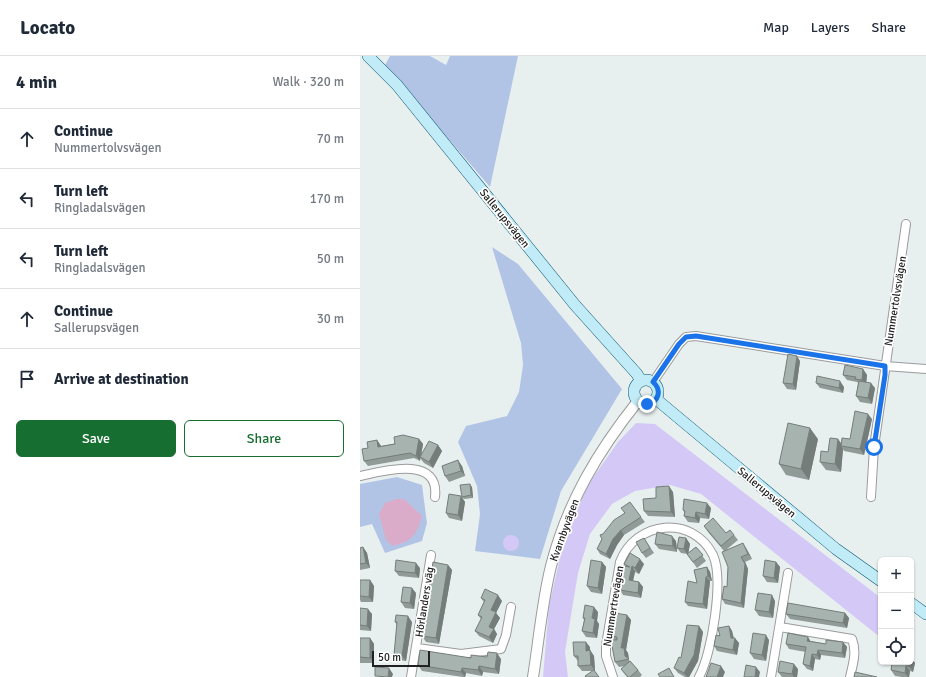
<!DOCTYPE html>
<html lang="en">
<head>
<meta charset="utf-8">
<style>
	body { margin:0; font-family:Signika,sans-serif; background:#f6f6f7; color:#1f2937 }
	.controls { position:absolute; right:12px; bottom:12px; display:grid; overflow:hidden; border-radius:6px; box-shadow:0 1px 3px #0004 }
	.controls button { width:36px; height:36px; display:grid; place-items:center; padding:0; border:0; border-bottom:1px solid #e0e1e3; background:#fff; color:#1f2937; font:20px sans-serif }
	.scale { position:absolute; left:12px; bottom:10px; width:58px; box-sizing:border-box; padding-left:4px; border:2px solid #212121; border-top:0; font-size:11px; line-height:14px; white-space:nowrap; color:#212121; -webkit-text-stroke:3px #fff; paint-order:stroke }
	.stop { position:absolute; width:12px; height:12px; margin:-9px; border:3px solid #1a73e8; border-radius:50%; background:#fff }
	.stop.end { background:#1a73e8; border-color:#fff; box-shadow:0 1px 4px #0008 }
	.list { margin:0; padding:0; list-style:none }
	h2 { display:flex; justify-content:space-between; align-items:center; height:52px; margin:0; padding:0 16px; font-size:17px }
	h2 small { font-size:13px; font-weight:400; color:#747a83 }
	.list li { display:grid; grid-template-columns:26px 1fr auto; gap:12px; align-items:center; box-sizing:border-box; height:60px; padding:0 16px; border-top:1px solid #e0e1e3 }
	.list b { display:block; font-size:15px; white-space:nowrap }
	.list p { margin:0; font-size:13px; white-space:nowrap; color:#747a83 }
	.list em { font-size:13px; font-style:normal; color:#747a83 }
	.actions { display:flex; gap:8px; padding:12px 16px }
	.actions a { flex:1; padding:9px 0; border:1px solid #176e31; border-radius:6px; text-align:center; font-size:14px; color:#176e31 }
	.actions .main { background:#176e31; color:#fff }
	.icon { flex:none; width:22px; height:22px; fill:none; stroke:currentColor; stroke-width:2; stroke-linecap:round; stroke-linejoin:round }
	.map { position:relative; flex:none; width:566px; height:621px; overflow:hidden }
	header { display:flex; align-items:center; gap:24px; box-sizing:border-box; height:56px; padding:0 20px; background:#fff; border-bottom:1px solid #e0e1e3 }
	header strong { font-size:19px }
	nav { display:flex; gap:22px; margin-inline-start:auto; font-size:14px }
	main { display:flex }
	aside { flex:1; background:#fff }
	.map>svg:first-child { display:block }
	.grass { fill:#b2c4e6 }
	.park { fill:#d4c9f6 }
	.water { fill:#dbacc9 }
	.lines { fill:none; stroke-linecap:round; stroke-linejoin:round }
	.minor-casing { stroke:#9b9b9b; stroke-width:10 }
	.tertiary-casing { stroke:#9b9b9b; stroke-width:12 }
	.secondary-casing { stroke:#0d5872; stroke-width:12 }
	.minor { stroke:#fff; stroke-width:8 }
	.tertiary { stroke:#fff; stroke-width:10 }
	.secondary { stroke:#c1ebf6; stroke-width:11 }
	.wall { fill:#909a96 }
	.shaded-wall { fill:#757d7a }
	.building { fill:#a7b3ae; stroke:#757d7a }
	.route { stroke:#1a73e8; stroke-width:5 }
	.labels { text-anchor:middle; stroke-width:3.5; stroke-linejoin:round; paint-order:stroke }
	.street-label { font-size:11px; fill:#212121; stroke:#fff }
</style>
</head>
<body>
<header>
<strong>Locato</strong>
<nav><a>Map</a><a>Layers</a><a>Share</a></nav>
</header>
<main>
<aside>
<h2>4 min<small>Walk · 320 m</small></h2>
<ul class="list">
<li><svg class="icon" aria-label="ahead" viewBox="0 0 24 24"><path d="M12 20V5M6 11l6-6 6 6"/></svg><div><b>Continue</b><p>Nummertolvsvägen</p></div><em>70 m</em></li>
<li><svg class="icon" aria-label="left" viewBox="0 0 24 24"><path d="M17 20v-9H6M10 6l-5 5 5 5"/></svg><div><b>Turn left</b><p>Ringladalsvägen</p></div><em>170 m</em></li>
<li><svg class="icon" aria-label="left" viewBox="0 0 24 24"><path d="M17 20v-9H6M10 6l-5 5 5 5"/></svg><div><b>Turn left</b><p>Ringladalsvägen</p></div><em>50 m</em></li>
<li><svg class="icon" aria-label="ahead" viewBox="0 0 24 24"><path d="M12 20V5M6 11l6-6 6 6"/></svg><div><b>Continue</b><p>Sallerupsvägen</p></div><em>30 m</em></li>
<li><svg class="icon" aria-label="arrive" viewBox="0 0 24 24"><path d="M6 21V4h12l-3 4 3 4H6"/></svg><div><b>Arrive at destination</b></div></li>
</ul>
<div class="actions"><a class="main">Save</a><a>Share</a></div>
</aside>
<div class="map">
<svg width="566" height="621" viewBox="0 0 566 621">
	<rect width="100%" height="100%" fill="#e8f0ef"/>
	<path class="grass" d="M30,0h40l16,9 4,-9h68l-28,131 -105,-122z
		M132,191l26,17 104,125 -61,102 -21,68 -65,-8 5,-37 -3,-28 -19,-44 8,-16 41,-10 12,-24 4,-27 -2,-22z
		M37,421l25,8 5,38 -5,18 -37,12 -13,-29 -12,3v-43z"/>
	<path class="park" d="M276,367l19,1 226,174v40l-180,-144 -31,-9 -35,6 -23,13 -22,30 -12,39 -13,79 3,25h-25l6,-71 13,-57 25,-63 31,-44z
		M143 487a8 8 0 1 1 16 0a8 8 0 1 1-16 0Z"/>
	<path class="water" d="M36,443h8l18,17c-5,19 -10,25 -29,30l-7,-6 -7,-26 6,-11z"/>
	<g class="lines">
		<g class="minor-casing">
			<path id="minor" d="M293,326l26,-38 7,-7 10,-1 189,30 41,3
				M0,420c23,-5 80,-21 75,21
				M511,441l3,-50 32,-223
				M420,571l72,12c5,13 1,25 -2,38
				M57,592l44,6 40,-5 5,-14 5,-28
				M51,621l20,-122
				M253,621l-7,-21v-11l14,-83c16,-42 73,-47 93,-7 11,24 -1,99 -14,122
				M411,621l17,-104"/>
		</g>
		<g class="tertiary-casing">
			<path id="tertiary" d="M173,621c6,-37 9,-75 18,-111 16,-63 47,-115 87,-165"/>
		</g>
		<g class="secondary-casing">
			<path id="secondary" d="M8,0l29,29 178,220 62,69 4,7
				M274 336a12 12 0 1 1 24 0a12 12 0 1 1-24 0Z
				M296,343l180,150 45,32
				M551,547l15,11"/>
		</g>
		<use href="#minor" class="minor"/>
		<use href="#tertiary" class="tertiary"/>
		<use href="#secondary" class="secondary"/>
	</g>
	<path class="wall" d="M440,305l-4,29 -9,-1 -4,-6z
		M503,313l4,6 -1,7 9,6 -3,16 -12,-2 -4,-6 2,-13 -1,-1 -10,-2 -4,-5z
		M456,327l28,4 -1,6 -23,-5z
		M512,363l-8,36 -20,-4 -1,-2 -2,23 -15,-2 -6,-8 8,-10 10,-13 3,5 9,-5z
		M59,383l4,5 -2,13 17,-12 4,6 -9,17 -9,-5 -4,-5v3l-6,-3 -46,8 -4,-5 4,-13 9,-8 4,6z
		M458,383l-9,41 -23,-5 -7,-11z
		M102,410l3,10 -16,6 -4,-6z
		M112,431l1,11 -9,1 -2,-2z
		M313,436l2,25 -27,-1 -4,-5 12,-13z
		M101,440l4,6 -3,19 -13,-3 -3,-5z
		M351,452l-2,11 -9,-1 -1,5 -11,-1 -4,-6 1,-2 -2,-4z
		M281,461l4,5 -21,13 -7,10 -7,14 -10,-5 -3,-5 5,-10z
		M344,470l22,7 8,2 4,5 -12,10 20,-2 6,11 -7,3 3,7 -4,39 -19,-4 -3,-5 5,-12 1,-20 -4,-16 -16,-19z
		M284,482l10,15 -8,5 -4,-5z
		M326,482l4,6 -2,9 8,-6 10,14 -9,7 -10,-14 -6,-1 -4,-5z
		M316,485l1,11 -18,-3 -4,-5z
		M3,491l4,6 3,15 -10,2v-22z
		M242,506l4,5 -4,27 -11,-2 -4,-6z
		M416,506l4,5 -2,16 -11,-1 -4,-6z
		M264,508h20l-5,10 -4,-2 -2,9 6,1 4,5 -2,11 -18,-3 -3,-5 6,-24z
		M88,509l4,5 -13,74 -13,-2 -4,-6z
		M347,511l3,5 2,9h-2l-3,28 -19,-3 -3,-4z
		M60,512l-1,10 -20,-2 -4,-5z
		M0,524h10l4,6 -1,16h-12l-1,-2z
		M56,537l-2,16 -9,-1 -4,-6z
		M121,542l21,3 -6,12 4,5 -6,11 3,5 -4,9 -14,-7 -4,-5 6,-12 -3,-4 6,-13z
		M415,545l-2,17 -14,-2 -4,-6z
		M0,552l12,6 -1,17 -11,-1z
		M238,556l-1,9 2,3 -2,14 -11,-1 -4,-6 2,-11 -1,-2z
		M485,557l4,5 -2,10 -57,-9 -4,-5z
		M267,559l4,5 -5,30 2,3 1,7 9,10 4,5 -2,2h-13l-6,-8 4,-3 -6,1 -4,-5 -1,-22 -3,-4z
		M35,566h17l-6,39 -8,-1 -4,-5 3,-30z
		M339,570l4,6 -5,29 -9,16h-4l-7,-4 -4,-5 7,-10z
		M369,570l3,5 2,7 5,5 -2,12 -20,-4 -3,-5 6,-10z
		M0,582h10l4,6v19h-14z
		M409,584l-3,21 -12,-2 -4,-6z
		M451,585l15,3 17,-2 4,5 -2,11 -24,-3 -1,5 -5,-1 -2,12 -6,-2 -4,-5 3,-12 -17,-3 -3,-5z
		M230,591v3l4,6 1,15h-13l-4,-5v-5l-4,-5z
		M111,602l30,1 -2,15 -16,-2 -1,4 -16,-3 -1,4h-2l-41,-6 -4,-6z
		M551,602l4,5 -2,9 -3,-1 -1,6h-7l-7,-1 -4,-6 1,-5 -2,-2 21,-1z
		M438,613l-1,8h-15l-4,-5z"/>
	<path class="shaded-wall" d="M437,300l3,5 -4,29 -3,-6z
		M503,313l4,6 -1,11 -4,-6z
		M480,325l4,6 -1,6 -4,-5z
		M511,327l4,5 -3,16 -4,-6z
		M508,358l4,5 -8,36 -4,-6z
		M450,372l8,11 -9,41 -8,-11z
		M59,383l4,5 -3,17 -4,-5z
		M478,383l5,7h-2l2,3 -2,23 -6,-8z
		M17,384l4,6 1,6 -4,-5z
		M78,389l4,6 -9,17 -4,-6z
		M98,404l4,6 3,10 -4,-5z
		M110,428l2,3 1,11 -2,-3z
		M309,430l4,6 2,25 -4,-5z
		M101,440l4,6 -3,19 -4,-6z
		M347,447l4,5 -2,11 -4,-5z
		M336,456l4,6 -1,5 -4,-5z
		M261,474l3,5 -7,10 -7,14 -4,-5 7,-15z
		M312,480l4,5 1,11 -4,-6z
		M326,482l4,6 -2,11 -4,-6z
		M383,487l3,5 6,11 -4,-5z
		M3,491l4,6 3,15 -4,-5z
		M381,501l4,5 3,7 -4,39 -3,-5z
		M280,503l4,5 -5,10 -4,-6z
		M242,506l4,5 -4,27 -4,-6z
		M416,506l4,5 -2,16 -4,-5z
		M56,507l4,5 -1,10 -4,-5z
		M88,509l4,5 -13,74 -3,-6z
		M272,510l3,6 -3,13 -3,-5z
		M347,511l3,5 2,9 -4,-5z
		M346,521l4,4 -3,28 -4,-5z
		M10,524l4,6 -1,16 -4,-5z
		M279,526l4,5 -2,11 -3,-5z
		M52,532l4,5 -2,16 -4,-6z
		M138,539l4,6 -6,12 4,5 -6,11 3,5 -4,9 -4,-6v-10l2,-17z
		M412,539l3,6 -2,17 -4,-6z
		M234,551l4,5 -1,9 2,3 -2,14 -4,-5 -1,-15z
		M8,553l4,5 -1,17 -4,-5z
		M485,557l4,5 -2,10 -4,-5z
		M267,559l4,5 -5,30 2,3 1,7 -4,-4 -4,-8z
		M48,560l4,6 -6,39 -4,-5z
		M339,570l4,6 -5,29 -9,16h-2l-3,-4z
		M369,570l3,5 2,11 -3,-4z
		M406,579l3,5 -3,21 -4,-6z
		M448,581l3,5 -4,-1z
		M10,582l4,6v19l-4,-5z
		M375,582l4,5 -2,12 -4,-5z
		M226,586l4,5v9l-4,-5z
		M483,586l4,5 -2,11 -3,-5z
		M230,594l4,6 1,15 -4,-6z
		M458,594l3,5 -1,5 -3,-5z
		M137,597l4,6 -2,15 -4,-5z
		M452,598l3,5 -2,12 -3,-5z
		M551,602l4,5 -2,9 -4,-6 1,-4h1z
		M434,608l4,5 -1,8h-3l-2,-3z
		M119,610l4,6 -1,4 -4,-6z
		M361,610l4,6 -2,5h-6z
		M546,610l4,5 -1,6h-1l-3,-4z
		M396,611l4,5 -1,5h-4z
		M29,612l4,6 -1,3h-4z
		M102,612l4,5 -1,4 -4,-5z"/>
	<path class="building" d="M428,298l9,2 -4,28 -10,-1z
		M485,309l18,4 -1,11 -7,-1 1,-2 -13,-2z
		M457,320l23,5 -1,7 -23,-5z
		M499,325l12,2 -3,15 -12,-2z
		M495,355l13,3 -8,35 -19,-3 1,-8 8,1z
		M428,367l22,5 -9,41 -22,-5z
		M43,379l16,4 -3,17 -6,-3 -46,8 -2,-12 6,-1 -1,-6 10,-2 1,7 17,-3 -1,-7z
		M470,382l8,1 -3,25 -15,-2 1,-11 7,1z
		M69,385l9,4 -9,17 -9,-5z
		M98,404l3,11 -16,5 -3,-10z
		M110,428l1,11 -9,2 -2,-12z
		M309,430l2,26 -27,-1 -1,-12 13,-1v-11z
		M89,438l12,2 -3,19 -12,-2z
		M324,443l23,4 -2,11 -9,-2 -1,6 -11,-2 1,-5 -2,-1z
		M270,446l11,15 -20,13 -8,9 -7,15 -9,-5 5,-10 -2,-4 3,-1 11,-14 11,-7 -4,-5z
		M353,462l13,15 4,-3 4,5 -13,11 -17,-20z
		M297,476l15,4 1,10 -18,-2z
		M319,481l7,1 -2,11 -7,-1z
		M284,482l6,10 -8,5 -6,-11z
		M383,487l5,11 -7,3 4,7 -4,39 -19,-4 2,-13 3,1 1,-20 -6,-15z
		M3,491l3,16 -6,1v-16z
		M336,491l7,8 -10,7 -6,-8z
		M270,497l10,6 -5,9 -3,-2 -3,14 10,2 -1,11 -18,-3 4,-24 6,1 -6,-3z
		M36,504l20,3 -1,10 -20,-2z
		M231,504l11,2 -4,26 -11,-2z
		M405,504l11,2 -2,16 -11,-2z
		M73,506l15,3 -12,73 -14,-2z
		M347,511l1,9 -2,1 -3,27 -18,-2 3,-21 9,2 -3,-13z
		M0,524h10l-1,17 -9,-1z
		M43,531l9,1 -2,15 -9,-1z
		M125,533l13,6 -7,15 5,2 -7,15 5,2 -5,8 -14,-6 7,-14 -4,-2 7,-15 -4,-2z
		M398,537l14,2 -3,17 -14,-2z
		M428,547l57,10 -2,10 -57,-9z
		M225,549l9,2 -2,11 3,1 -2,14 -11,-2 3,-13h-2z
		M0,552l8,1 -1,17 -7,-1z
		M255,557l12,2 -6,33h3l1,8 4,3 -14,3 -4,-22h6v-3l-6,-1z
		M36,559l12,1 -6,40 -8,-1 3,-33h-2z
		M327,569l12,1 -5,29 -10,18 -10,-5 5,-11 2,1z
		M369,570l2,12h4l-2,12 -19,-4 2,-11 4,1 -2,-8z
		M393,577l13,2 -4,20 -12,-2z
		M428,577l20,4 -1,4 19,3v-4l17,2 -1,11 -24,-3 -1,5 -5,-1 -2,12 -7,-2 3,-17 -20,-3z
		M0,582h10v20l-10,-1z
		M213,586h13v9l4,-1 1,15 -13,1v-10h-4z
		M60,594l51,8v-3l16,2 1,-5 9,1 -2,16 -16,-3 -1,4 -16,-2 -1,4 -43,-7z
		M270,605l8,9 -8,7h-2l-7,-8z
		M420,605l14,3 -2,10 -14,-2z
		M530,606h20l-1,4h-3l-1,7 -14,-3 1,-7h-2z
		M351,607l10,3 -4,11h-11z
		M386,609l10,2 -1,10h-11z
		M15,611l14,1 -1,9 -13,-1z
		M309,612l5,9h-14l-2,-3z
		M234,614l5,7h-13l-1,-1z
		M495,616l22,5h-23z"/>
	<g class="lines">
		<path class="route" d="M287,348c12,-2 15,-14 6,-22l26,-38 7,-7 10,-1 189,30v9l-11,72"/>
	</g>
	<g class="labels">
		<g class="street-label">
			<text transform="translate(145 162) rotate(51)" y="4">Sallerupsvägen</text>
			<text transform="translate(535 245) rotate(-81)" y="4">Nummertolvsvägen</text>
			<text transform="translate(407 436) rotate(40)" y="4">Sallerupsvägen</text>
			<text transform="translate(204 474) rotate(-70)" y="4">Kvarnbyvägen</text>
			<text transform="translate(64 546) rotate(-81)" y="4">Hörlanders väg</text>
			<text transform="translate(253 550) rotate(-81)" y="4">Nummertrevägen</text>
		</g>
	</g>
</svg>
<div class="controls">
<button>+</button>
<button>−</button>
<button><svg class="icon" aria-label="locate" viewBox="0 0 24 24"><circle cx="12" cy="12" r="6"/><path d="M12 2v4M12 18v4M2 12h4M18 12h4"/></svg></button>
</div>
<div class="scale">50 m</div>
<div class="stop" style="left:514px;top:391px"></div>
<div class="stop end" style="left:287px;top:348px"></div>
</div>
</main>
</body>
</html>
